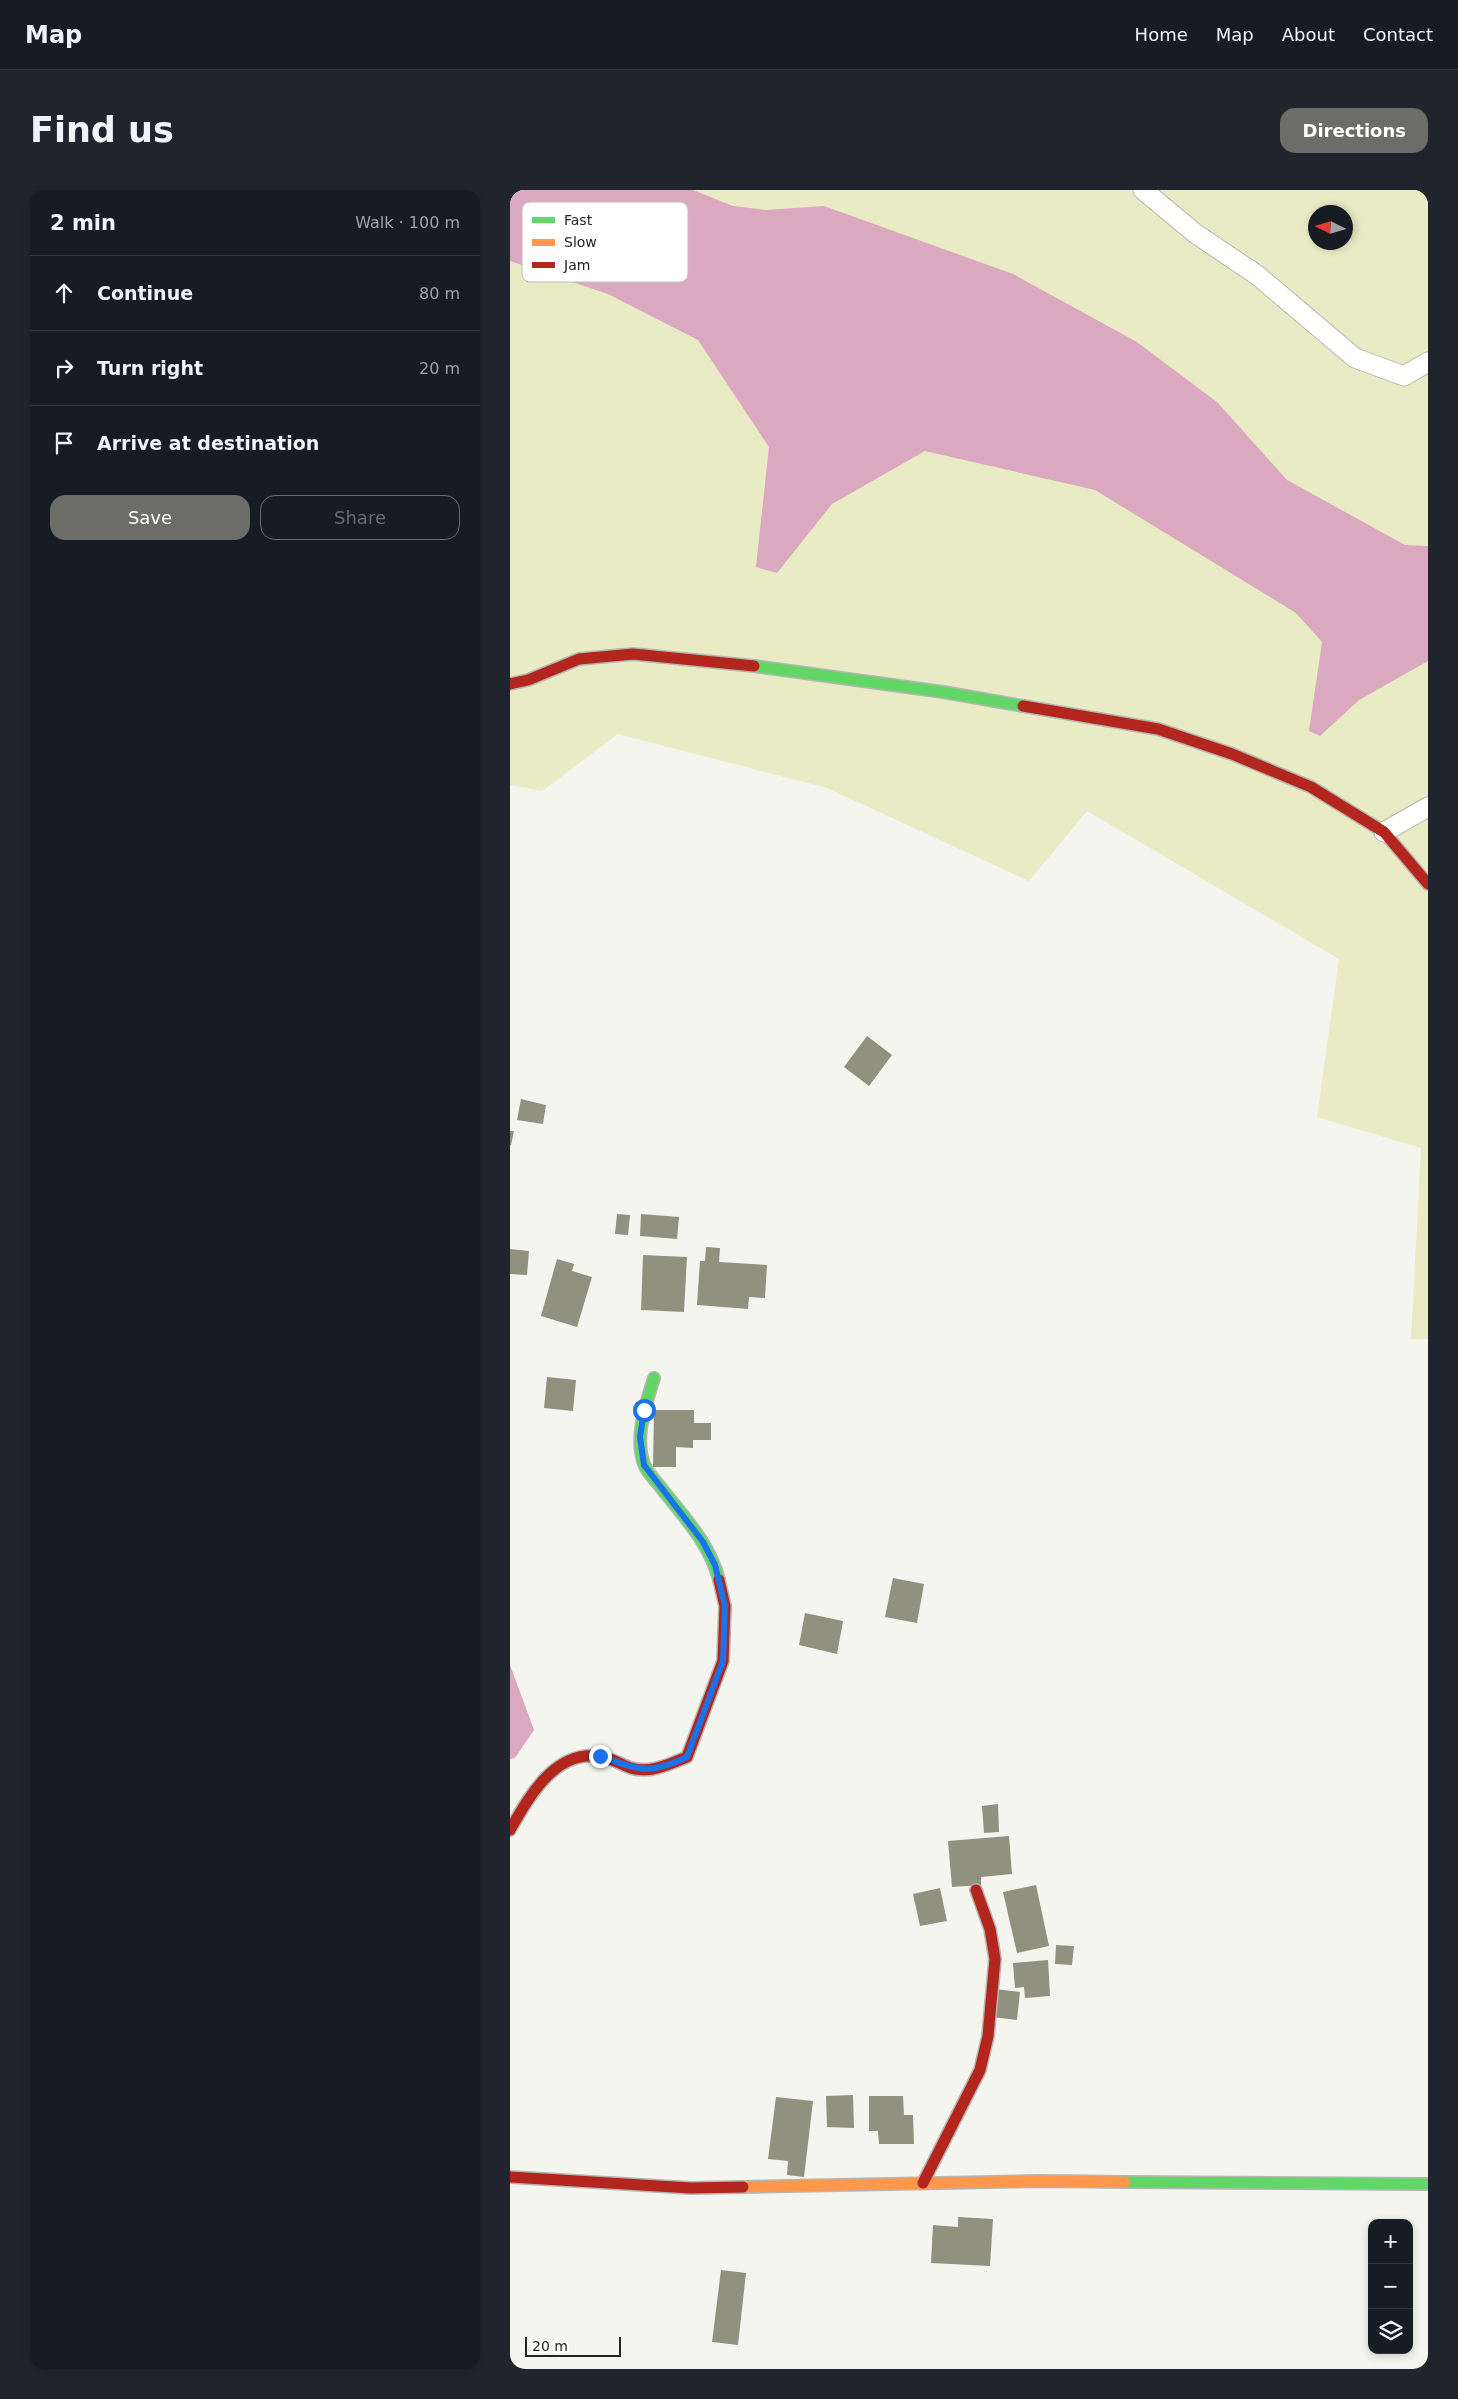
<!DOCTYPE html>
<html lang="en">
<head>
<meta charset="utf-8">
<style>
	body { margin:0; font-family:"DejaVu Sans",sans-serif; background:#20242c; color:#f1f3f6 }
	.controls { position:absolute; right:15px; bottom:15px; display:grid; overflow:hidden; border-radius:10px; box-shadow:0 2px 8px #0003 }
	.controls button { width:45px; height:45px; display:grid; place-items:center; padding:0; border:0; border-bottom:1px solid #363941; background:#171b24; color:#f1f3f6; font:25px sans-serif }
	.compass { position:absolute; left:798px; top:15px; width:45px; height:45px; border-radius:50%; background:#171b24; box-shadow:0 2px 8px #0003; rotate:275deg }
	.scale { position:absolute; left:15px; bottom:12px; width:96px; box-sizing:border-box; padding-left:5px; border:2px solid #232320; border-top:0; font-size:14px; line-height:18px; white-space:nowrap; color:#232320; -webkit-text-stroke:4px #fff; paint-order:stroke }
	.stop { position:absolute; width:15px; height:15px; margin:-11px; border:4px solid #1a73e8; border-radius:50%; background:#fff }
	.stop.end { background:#1a73e8; border-color:#fff; box-shadow:0 1px 5px #0008 }
	.list { margin:0; padding:0; list-style:none }
	h2 { display:flex; justify-content:space-between; align-items:center; height:65px; margin:0; padding:0 20px; font-size:21px }
	h2 small { font-size:16px; font-weight:400; color:#9ea1a6 }
	.list li { display:grid; grid-template-columns:32px 1fr auto; gap:15px; align-items:center; box-sizing:border-box; height:75px; padding:0 20px; border-top:1px solid #363941 }
	.list b { display:block; font-size:19px; white-space:nowrap }
	.list em { font-size:16px; font-style:normal; color:#9ea1a6 }
	.actions { display:flex; gap:10px; padding:15px 20px }
	.actions a { flex:1; padding:11px 0; border:1px solid #6c6c69; border-radius:15px; text-align:center; font-size:18px; color:#6c6c69 }
	.actions .main { background:#6c6c69; color:#fff }
	.icon { flex:none; width:28px; height:28px; fill:none; stroke:currentColor; stroke-width:2; stroke-linecap:round; stroke-linejoin:round }
	.map { position:relative; flex:none; width:918px; height:2179px; overflow:hidden; border-radius:15px }
	header { display:flex; align-items:center; gap:30px; box-sizing:border-box; height:70px; padding:0 25px; background:#171b24; border-bottom:1px solid #363941 }
	header strong { font-size:24px }
	nav { display:flex; gap:28px; margin-inline-start:auto; font-size:18px }
	.intro { display:flex; align-items:center; justify-content:space-between; box-sizing:border-box; height:120px; padding:0 30px }
	h1 { margin:0; font-size:35px }
	.button { padding:12px 22px; border-radius:15px; background:#6c6c69; color:#fff; font-size:18px; font-weight:700 }
	main { display:flex; gap:30px; padding:0 30px }
	aside { flex:1; background:#171b24; border-radius:15px; box-shadow:0 2px 8px #0003 }
	.map>svg:first-child { display:block }
	.green { fill:#e9ebc5; fill-rule:evenodd }
	.water { fill:#daa8bf }
	.building { fill:#91917f }
	.lines { fill:none; stroke-linecap:round; stroke-linejoin:round }
	.lane-casing { stroke:#b5b5b2; stroke-width:21 }
	.fast-casing { stroke:#b5b5b2; stroke-width:14 }
	.slow-casing { stroke:#b5b5b2; stroke-width:14 }
	.jam-casing { stroke:#b5b5b2; stroke-width:14 }
	.lane { stroke:#fefefd; stroke-width:19 }
	.fast { stroke:#63d668; stroke-width:11 }
	.slow { stroke:#ff974d; stroke-width:11 }
	.jam { stroke:#b3261e; stroke-width:11 }
	.route { stroke:#1a73e8; stroke-width:6 }
	.key { fill:#fff; stroke:#bdbdbc; stroke-width:1 }
	.key-label { font-size:14px; fill:#232320 }
</style>
</head>
<body>
<header>
<strong>Map</strong>
<nav><a>Home</a><a>Map</a><a>About</a><a>Contact</a></nav>
</header>
<div class="intro"><h1>Find us</h1><a class="button">Directions</a></div>
<main>
<aside>
<h2>2 min<small>Walk · 100 m</small></h2>
<ul class="list">
<li><svg class="icon" aria-label="ahead" viewBox="0 0 24 24"><path d="M12 20V5M6 11l6-6 6 6"/></svg><div><b>Continue</b></div><em>80 m</em></li>
<li><svg class="icon" aria-label="right" viewBox="0 0 24 24"><path d="M7 20v-9h11M14 6l5 5-5 5"/></svg><div><b>Turn right</b></div><em>20 m</em></li>
<li><svg class="icon" aria-label="arrive" viewBox="0 0 24 24"><path d="M6 21V4h12l-3 4 3 4H6"/></svg><div><b>Arrive at destination</b></div></li>
</ul>
<div class="actions"><a class="main">Save</a><a>Share</a></div>
</aside>
<div class="map">
<svg width="918" height="2179" viewBox="0 0 918 2179">
	<rect width="100%" height="100%" fill="#f5f5f0"/>
	<path class="green" d="M0,0h918v1149h-17l10,-191 -104,-31 22,-158 -252,-148 -58,70 -202,-93 -209,-54 -76,57 -32,-6zM806,22h30v30h-30z"/>
	<path class="water" d="M0,0h183l40,16 33,4 58,-4 189,68 124,68 80,60 70,78 118,65 23,1v115l-69,39 -39,36 -11,-5 13,-89 -26,-29 -201,-123 -170,-39 -93,53 -55,69 -21,-6 13,-120 -71,-107 -90,-46 -98,-33z
		M0,1475l24,65 -19,28 -5,1z"/>
	<path class="building" d="M357,846l25,19 -23,31 -25,-19z
		M11,909l25,6 -3,19 -26,-4z
		M0,941h4l-3,14h-1z
		M107,1024l13,1 -2,20 -13,-1z
		M131,1024l38,3 -2,22 -37,-3z
		M196,1057l14,1 -1,14 48,3 -2,33 -16,-1 -1,12 -51,-4 3,-44h5z
		M0,1059l19,2 -2,24 -17,-1z
		M133,1065l44,2 -3,55 -43,-2z
		M47,1069l17,5 -2,7 20,6 -15,50 -36,-11z
		M37,1187l29,3 -3,31 -29,-3z
		M144,1220h40v13h17v17h-18v8l-17,-1v20h-23z
		M383,1388l31,6 -7,39 -32,-6z
		M295,1423l38,8 -6,33 -38,-9z
		M488,1614l1,28 -15,1 -2,-27z
		M499,1646l3,38 -31,3v8l-29,2 -4,-46z
		M526,1695l13,61 -32,7 -14,-61z
		M430,1698l7,33 -27,5 -7,-32z
		M546,1755l18,1 -2,19 -17,-1z
		M538,1770l2,36 -25,2 -1,-11 -9,1 -2,-25z
		M485,1799l25,3 -3,28 -25,-3z
		M343,1905l1,33 -27,-1 -1,-31z
		M359,1906h34l1,19h9l1,29h-35l-1,-13h-9z
		M266,1907l37,4 -9,76 -17,-2 1,-14 -20,-2z
		M448,2027l35,2 -3,47 -59,-3 2,-38 25,2z
		M211,2080l25,3 -8,72 -26,-3z"/>
	<g class="lines">
		<g class="lane-casing">
			<path id="lane" d="M633,0l53,44 61,41 98,83 49,18 24,-14
				M874,642l44,-25"/>
		</g>
		<g class="fast-casing">
			<path id="fast" d="M244,476l189,26 80,14
				M144,1188c-8,26 -20,59 -10,86 3,9 13,18 18,25 22,28 48,55 57,91
				M615,1992l303,2"/>
		</g>
		<g class="slow-casing">
			<path id="slow" d="M233,1997l297,-6 85,1"/>
		</g>
		<g class="jam-casing">
			<path id="jam" d="M0,494l18,-4 51,-21 54,-5 121,12
				M513,516l135,23 74,25 79,33 73,45 44,52
				M0,1640c19,-33 46,-83 93,-73 10,2 19,8 28,11 19,6 39,-4 56,-11l36,-96 2,-55 -6,-26
				M0,1987l181,11 52,-1
				M413,1993l57,-113 8,-34 7,-77 -5,-30 -14,-39"/>
		</g>
		<use href="#lane" class="lane"/>
		<use href="#fast" class="fast"/>
		<use href="#slow" class="slow"/>
		<use href="#jam" class="jam"/>
	</g>
	<g class="lines">
		<path class="route" d="M90,1566c39,14 48,19 87,1l36,-96 2,-55 -10,-41 -12,-23 -59,-77 -4,-28 4,-27"/>
	</g>
	<rect x="12" y="12" width="166" height="80" rx="8" class="key"/>
	<rect x="22" y="27" width="23" height="6" fill="#63d668"/>
	<rect x="22" y="49" width="23" height="7" fill="#ff974d"/>
	<rect x="22" y="72" width="23" height="6" fill="#b3261e"/>
	<g class="key-label">
		<text x="54" y="35">Fast</text>
		<text x="54" y="57">Slow</text>
		<text x="54" y="80">Jam</text>
	</g>
</svg>
<div class="controls">
<button>+</button>
<button>−</button>
<button><svg class="icon" aria-label="layers" viewBox="0 0 24 24"><path d="M12 4l9 5-9 5-9-5zM3 14l9 5 9-5"/></svg></button>
</div>
<svg class="compass" viewBox="-18 -18 36 36"><path d="M0-13l5 13h-10z" fill="#e53935"/><path d="M0 13l5-13h-10z" fill="#9ea1a6"/></svg>
<div class="scale">20 m</div>
<div class="stop" style="left:134px;top:1220px"></div>
<div class="stop end" style="left:90px;top:1566px"></div>
</div>
</main>
</body>
</html>
